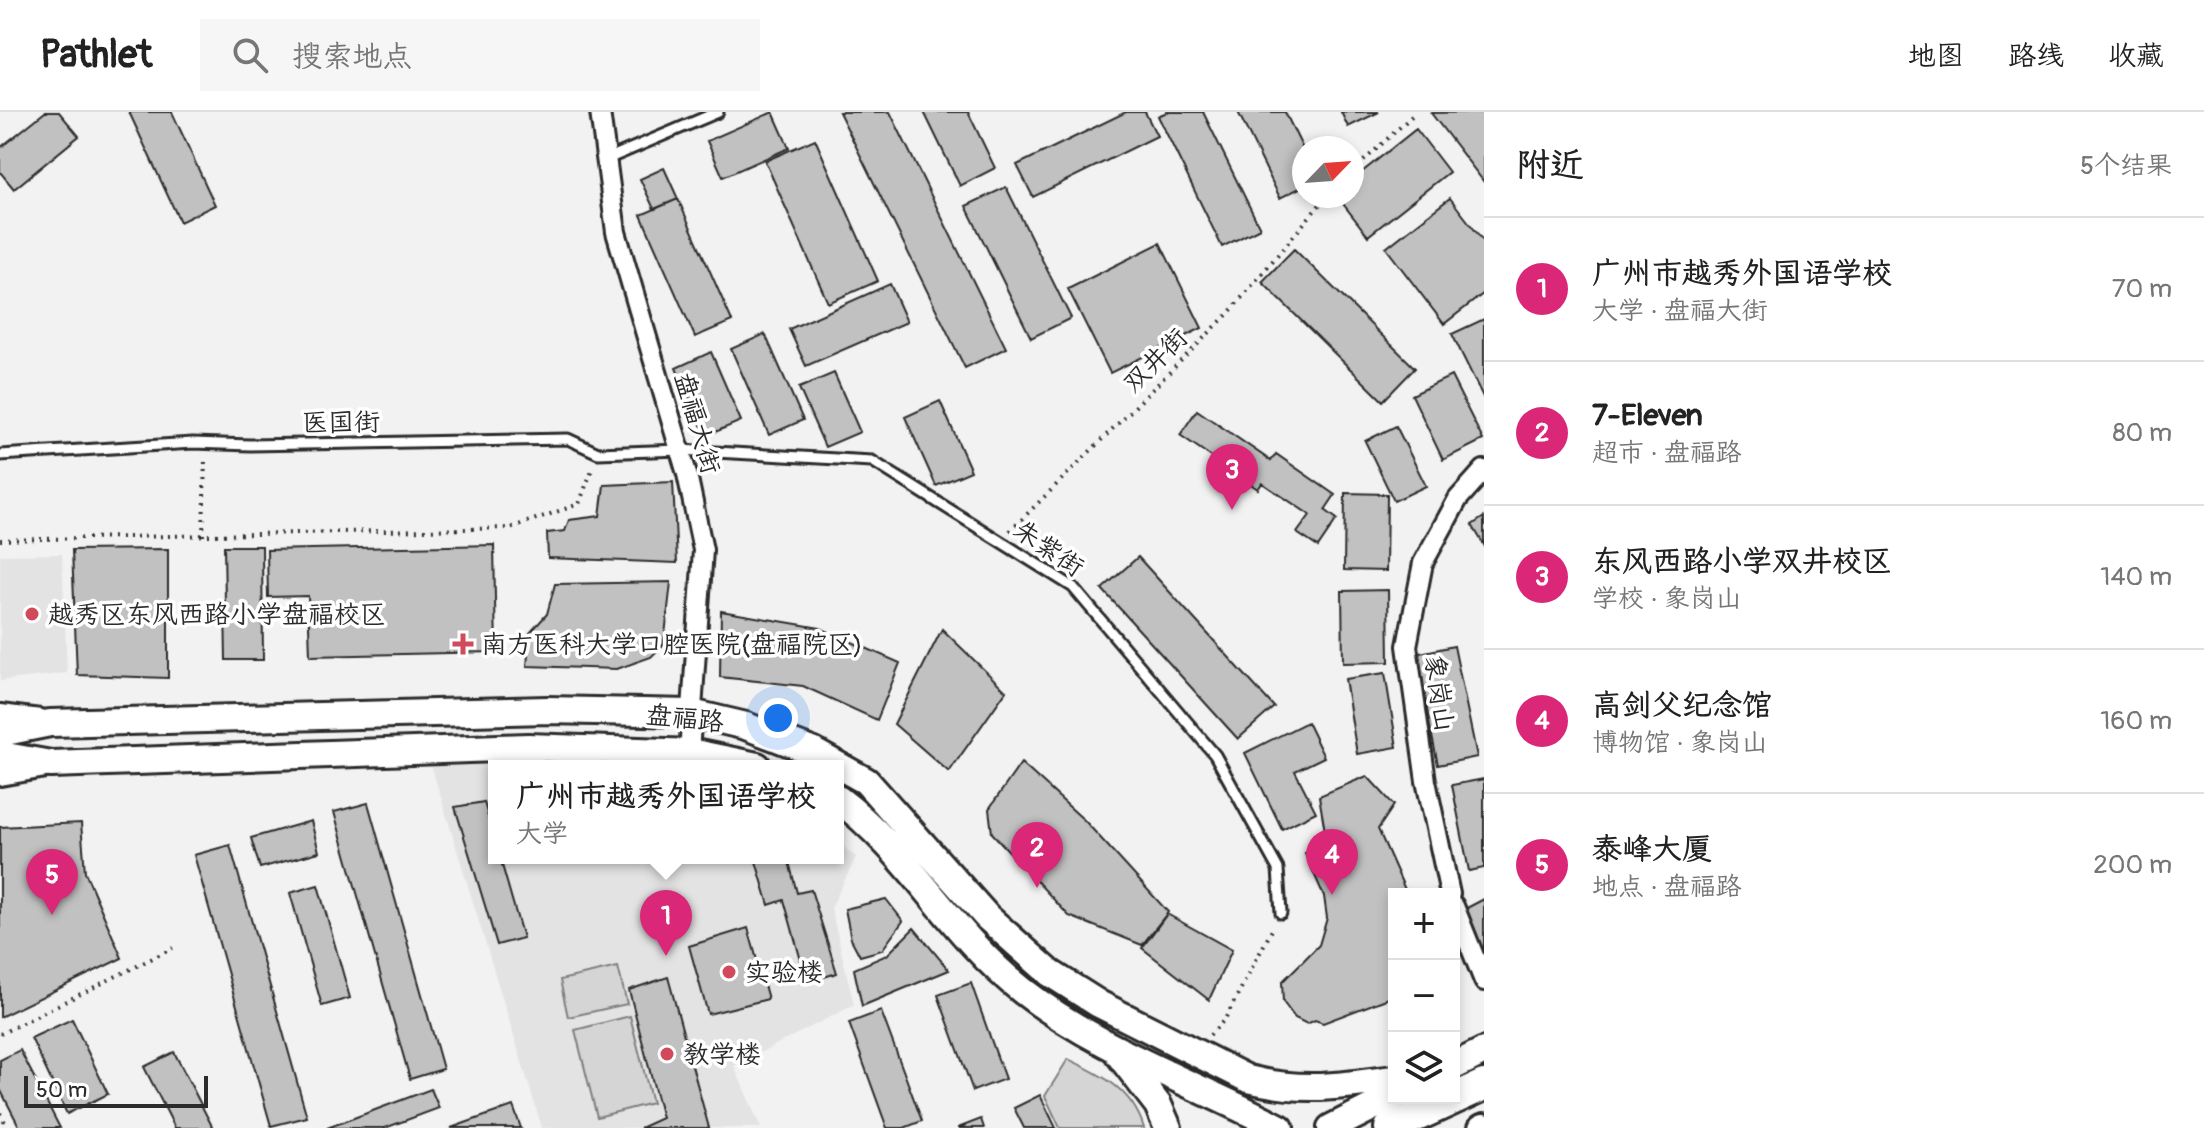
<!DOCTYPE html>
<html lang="zh">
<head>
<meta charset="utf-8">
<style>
	body { margin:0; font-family:Pangolin,"LXGW WenKai TC",sans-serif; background:#f6f6f6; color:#222 }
	.controls { position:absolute; right:24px; bottom:24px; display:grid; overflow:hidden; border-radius:0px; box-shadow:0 4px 12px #0003 }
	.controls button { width:72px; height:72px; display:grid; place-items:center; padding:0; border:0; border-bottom:2px solid #e0e0e0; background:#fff; color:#222; font:40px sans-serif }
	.compass { position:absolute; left:1292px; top:24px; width:72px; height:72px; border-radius:50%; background:#fff; box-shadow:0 4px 12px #0003; rotate:65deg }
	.scale { position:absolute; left:24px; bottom:20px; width:184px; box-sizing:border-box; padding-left:8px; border:4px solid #2b2b2b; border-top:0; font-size:22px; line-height:28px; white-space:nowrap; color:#2b2b2b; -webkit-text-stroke:6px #fff; paint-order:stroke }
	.you { position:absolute; left:778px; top:606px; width:28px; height:28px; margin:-20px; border:6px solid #fff; border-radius:50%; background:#1a73e8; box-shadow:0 0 0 12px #1a73e833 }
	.badge { display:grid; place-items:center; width:52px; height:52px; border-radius:50%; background:#db2777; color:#fff; font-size:26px; font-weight:700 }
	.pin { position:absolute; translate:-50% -66px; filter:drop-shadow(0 2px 4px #0008) }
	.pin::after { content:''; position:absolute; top:42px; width:28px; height:24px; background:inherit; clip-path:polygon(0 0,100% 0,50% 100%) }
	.popup { position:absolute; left:488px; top:648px; width:356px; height:104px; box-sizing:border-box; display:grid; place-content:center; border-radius:0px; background:#fff; filter:drop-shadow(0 2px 6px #0005); font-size:26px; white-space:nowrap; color:#767676 }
	.popup b { font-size:30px; color:#222 }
	.popup::after { content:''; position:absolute; left:50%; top:100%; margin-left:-16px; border:16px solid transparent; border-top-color:#fff }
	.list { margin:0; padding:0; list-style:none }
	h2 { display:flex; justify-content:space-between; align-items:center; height:104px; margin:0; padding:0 32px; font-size:34px }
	h2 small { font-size:26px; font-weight:400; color:#767676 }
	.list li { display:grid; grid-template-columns:52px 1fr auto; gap:24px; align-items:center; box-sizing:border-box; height:144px; padding:0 32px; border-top:2px solid #e0e0e0 }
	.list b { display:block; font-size:30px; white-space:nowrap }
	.list p { margin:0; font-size:26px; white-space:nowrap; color:#767676 }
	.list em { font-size:26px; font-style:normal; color:#767676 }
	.icon { flex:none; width:44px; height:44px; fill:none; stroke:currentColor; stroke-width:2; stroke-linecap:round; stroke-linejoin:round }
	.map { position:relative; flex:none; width:1484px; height:1016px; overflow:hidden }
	header { display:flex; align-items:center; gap:48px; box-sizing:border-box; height:112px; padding:0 40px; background:#fff; border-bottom:2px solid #e0e0e0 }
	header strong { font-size:38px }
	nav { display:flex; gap:44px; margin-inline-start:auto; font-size:28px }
	.search { width:560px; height:72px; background:#f6f6f6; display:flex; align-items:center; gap:20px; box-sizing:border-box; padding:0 28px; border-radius:0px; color:#767676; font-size:30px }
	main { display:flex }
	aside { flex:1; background:#fff }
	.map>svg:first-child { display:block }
	.built { fill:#e3e3e3 }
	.green { fill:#d5d5d5; stroke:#808080; stroke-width:2 }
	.building { fill:#c1c1c1; stroke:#2b2b2b; stroke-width:2 }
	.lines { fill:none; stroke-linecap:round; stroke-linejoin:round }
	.service-casing { stroke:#2b2b2b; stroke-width:15 }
	.minor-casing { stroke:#2b2b2b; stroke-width:24 }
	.tertiary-casing { stroke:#2b2b2b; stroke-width:30 }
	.secondary-casing { stroke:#2b2b2b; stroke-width:32 }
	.primary-casing { stroke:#2b2b2b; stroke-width:36 }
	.path { stroke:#2b2b2b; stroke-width:4; stroke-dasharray:2 6; stroke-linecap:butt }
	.service { stroke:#fff; stroke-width:9 }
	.minor { stroke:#fff; stroke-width:18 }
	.tertiary { stroke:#fff; stroke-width:24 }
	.secondary { stroke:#fff; stroke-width:26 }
	.primary { stroke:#fff; stroke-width:30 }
	.poi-dot { fill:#d1495b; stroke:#fff; stroke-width:3 }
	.labels { text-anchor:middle; stroke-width:7; stroke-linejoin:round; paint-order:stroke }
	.street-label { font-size:26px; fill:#2b2b2b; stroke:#fff }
	.poi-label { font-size:26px; fill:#2b2b2b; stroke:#fff; text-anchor:start }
</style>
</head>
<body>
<header>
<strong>Pathlet</strong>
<div class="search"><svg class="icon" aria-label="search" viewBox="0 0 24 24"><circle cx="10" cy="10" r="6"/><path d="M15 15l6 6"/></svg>搜索地点</div>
<nav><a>地图</a><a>路线</a><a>收藏</a></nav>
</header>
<main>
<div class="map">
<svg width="1484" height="1016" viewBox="0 0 1484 1016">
	<rect width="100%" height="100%" fill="#f2f2f2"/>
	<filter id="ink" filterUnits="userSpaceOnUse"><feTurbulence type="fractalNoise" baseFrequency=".0125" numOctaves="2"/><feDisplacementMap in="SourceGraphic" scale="16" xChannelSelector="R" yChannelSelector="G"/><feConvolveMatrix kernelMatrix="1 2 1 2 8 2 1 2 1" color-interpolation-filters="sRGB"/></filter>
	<g filter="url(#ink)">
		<path class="built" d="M62,442l5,119 -67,8v-126z
			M506,651l38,3h-50v92h344v-16l18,15 -25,51 23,97 -120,61 27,62h-219l-111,-363z"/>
		<path class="green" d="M618,855l9,37 -59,13 -8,-37z
			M630,904l22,87 -55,14 -22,-87z
			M1068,947c34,16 64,30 76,69h-84l-15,-32z"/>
		<path class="building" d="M45,0h14l20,24 -65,53 -14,-17v-24z
			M129,0h43l43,93 -35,17z
			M773,0l16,36 -66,29 -16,-36z
			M839,0h51l116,236 -41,20z
			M924,0h44l27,56 -35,18z
			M1126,0h19l12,24 -124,61 -16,-32z
			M1167,0h36l57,116 -38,19 -64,-131z
			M1238,0h47l19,39v35l-24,12z
			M1341,0h38l-31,15z
			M1484,0v70l-53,-69z
			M1416,17l33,43 -81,64 -31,-40h15v-16z
			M815,27l63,142 -50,22 -63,-142z
			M664,56l14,31 -24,10 -14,-30z
			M1006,75l65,131 -40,20 -65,-132z
			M1450,86l34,44v51l-40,31 -58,-76z
			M678,87l54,122 -37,16 -54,-122z
			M1160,131l42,85 -92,45 -42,-84z
			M1294,137l121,119 -32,33 -121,-119z
			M890,172l17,38 -101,44 -17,-37z
			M1484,207v80l-32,-65z
			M765,222l38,86 -34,15 -38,-86z
			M711,240l30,69 -35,15 -30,-68z
			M834,261l26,59 -35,15 -26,-59z
			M1451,264l32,64 -40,20 -31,-65z
			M940,289l31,70 -35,15 -31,-69z
			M1197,298l74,51 5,-7 59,41 -10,15 12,9 -19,28 -21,-14 13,-18 -48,-32 -4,6 -78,-54z
			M1396,314l30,60 -32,15 -29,-60z
			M673,370l4,81 -129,-5 -1,-25 18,-2 4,-11 31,-4 4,-31z
			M1345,381l42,1 -1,77 -42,-1z
			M1484,405v28l-12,-20z
			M494,433l2,107 -186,4 -2,-60 -40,1 -1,-47z
			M224,434h38l1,114h-37z
			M168,437v129l-91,-3 -5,-125z
			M1138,445l136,150 -36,32 -136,-150z
			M671,470l-7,62 -13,13 -34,12 -90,-3 3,-33 17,-19 8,-30z
			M1388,478l1,72 -46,1 -1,-72z
			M721,499l99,17 80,35 -23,57 -74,-34 -83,-9z
			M942,517l64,62 -57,81 -55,-48z
			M1454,534l23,111 -39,8 -23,-111z
			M1385,561l12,74 -40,7 -12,-75z
			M1307,610l17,35 -29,14 21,41 -34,17 -37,-76z
			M1021,651l64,58 83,91 -26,33 -73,-29 -77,-83 -3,-24z
			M1367,664l27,29 -16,24 29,65h-13v102l-71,27 -8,-3 -8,4 -12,-6 -12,-16 -1,-20 37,-37 8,-27 -3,-22 -19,-43 22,-10 -8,-47z
			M1484,667v89l-15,3 -17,-86z
			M484,690l10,36v20h6l23,80 -26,7 -42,-138z
			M368,691l75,266 -33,10 -76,-267z
			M311,709l8,31 -59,16 -9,-30z
			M81,711l4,49 37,86 -122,59v-190z
			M230,733l77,272 -36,9 -77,-271z
			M755,746h33l9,35 14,-3 26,83 -30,9 -23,-82 -15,5z
			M318,773l32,113 -28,8 -32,-113z
			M886,787l17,22 -21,29 -22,6 -9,-17 -6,-30z
			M1484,787v54l-21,-43z
			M1167,802l65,36 -23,50 -67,-52z
			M748,816l20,71 -60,15 -19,-68z
			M914,816l35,42 -87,36 -8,-37 33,-14z
			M668,865l41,151h-69l22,-10 -33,-128z
			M971,871l34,96 -32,12 -35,-96z
			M881,899l41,110 -18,7h-17l-38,-105z
			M72,907l36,75 -41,20 -36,-76z
			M20,938l40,78h-40l-20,-39v-29z
			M174,940l39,76h-38l-31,-61z
			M431,977l8,19 -54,20h-58z
			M1040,983l16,33h-32l-10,-20z
			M513,994l8,22h-70z
			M981,1007l3,9h-26z"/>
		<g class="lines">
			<g class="service-casing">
				<path id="service" d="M607,47l111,-47
					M0,343l193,-12 57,2 318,-6 30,14 82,-3 192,11 201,126 142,168 63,114 3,44"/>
			</g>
			<g class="minor-casing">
				<path id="minor" d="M600,0l16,120 71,242 16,76 -14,203
					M1450,782l-24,-113 -19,-135 16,-83 35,-64 26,-29
					M1454,794l30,75"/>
			</g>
			<g class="tertiary-casing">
				<path id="tertiary" d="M0,605l40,5
					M0,661l45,-8"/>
			</g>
			<g class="secondary-casing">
				<path id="secondary" d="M0,621l50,-10 497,-13 144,3 55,13 68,26 52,29 121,136 63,56 49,31 149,75c55,14 92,7 146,0
					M0,643l51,9 477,-17 166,6 63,13
					M838,687c72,54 114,137 185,192 77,60 172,92 257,137
					M1118,941l40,52 10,23
					M1454,954l30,-15
					M1331,1016l63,-32
					M1482,1016l2,-1"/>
			</g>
			<g class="primary-casing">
				<path id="primary" d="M1390,1016l94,-43"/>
			</g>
			<path class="path" d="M1352,60l64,-60
				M1010,419l218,-217 99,-118
				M203,424l2,-78
				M0,428l510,-12 69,-24 14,-37
				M0,922l173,-86
				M1210,923l15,-16 49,-93
				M0,1001l8,15"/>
			<use href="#service" class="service"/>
			<use href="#minor" class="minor"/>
			<use href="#tertiary" class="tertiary"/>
			<use href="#secondary" class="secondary"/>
			<use href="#primary" class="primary"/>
		</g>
	</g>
	<g class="poi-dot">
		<circle cx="32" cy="502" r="8"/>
		<path d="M459 520h8v8h8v8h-8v8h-8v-8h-8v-8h8z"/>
		<circle cx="729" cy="860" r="8"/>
		<circle cx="667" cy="942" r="8"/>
	</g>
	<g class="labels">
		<g class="street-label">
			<text transform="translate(1155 248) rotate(-45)" y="9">双井街</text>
			<text transform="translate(341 310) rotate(-1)" y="9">医国街</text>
			<text transform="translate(698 311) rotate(74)" y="9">盘福大街</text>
			<text transform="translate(1049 436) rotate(34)" y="9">朱紫街</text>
			<text transform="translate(1440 581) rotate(82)" y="9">象岗山</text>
			<text transform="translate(685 606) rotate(6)" y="9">盘福路</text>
		</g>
		<g class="poi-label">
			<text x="48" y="511">越秀区东风西路小学盘福校区</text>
			<text x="481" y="541">南方医科大学口腔医院(盘福院区)</text>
			<text x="745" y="869">实验楼</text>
			<text x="683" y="951">教学楼</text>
		</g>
	</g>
</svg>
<div class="controls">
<button>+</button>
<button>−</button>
<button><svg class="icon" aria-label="layers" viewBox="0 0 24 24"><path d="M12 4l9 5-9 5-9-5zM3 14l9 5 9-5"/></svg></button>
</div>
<svg class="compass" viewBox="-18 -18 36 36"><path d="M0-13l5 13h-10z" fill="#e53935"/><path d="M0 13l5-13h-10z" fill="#767676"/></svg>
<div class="scale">50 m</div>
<div class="you"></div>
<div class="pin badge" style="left:666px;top:844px">1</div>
<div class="popup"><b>广州市越秀外国语学校</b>大学</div>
<div class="pin badge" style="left:1037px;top:776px">2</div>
<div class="pin badge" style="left:1232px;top:398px">3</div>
<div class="pin badge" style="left:1332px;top:783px">4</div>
<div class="pin badge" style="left:52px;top:803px">5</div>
</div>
<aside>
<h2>附近<small>5个结果</small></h2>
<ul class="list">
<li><span class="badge">1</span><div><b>广州市越秀外国语学校</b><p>大学 · 盘福大街</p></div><em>70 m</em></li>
<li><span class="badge">2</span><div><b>7-Eleven</b><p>超市 · 盘福路</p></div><em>80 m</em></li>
<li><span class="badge">3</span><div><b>东风西路小学双井校区</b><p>学校 · 象岗山</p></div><em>140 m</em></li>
<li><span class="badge">4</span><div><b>高剑父纪念馆</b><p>博物馆 · 象岗山</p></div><em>160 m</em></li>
<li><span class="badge">5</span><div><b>泰峰大厦</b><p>地点 · 盘福路</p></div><em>200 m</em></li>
</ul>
</aside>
</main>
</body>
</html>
